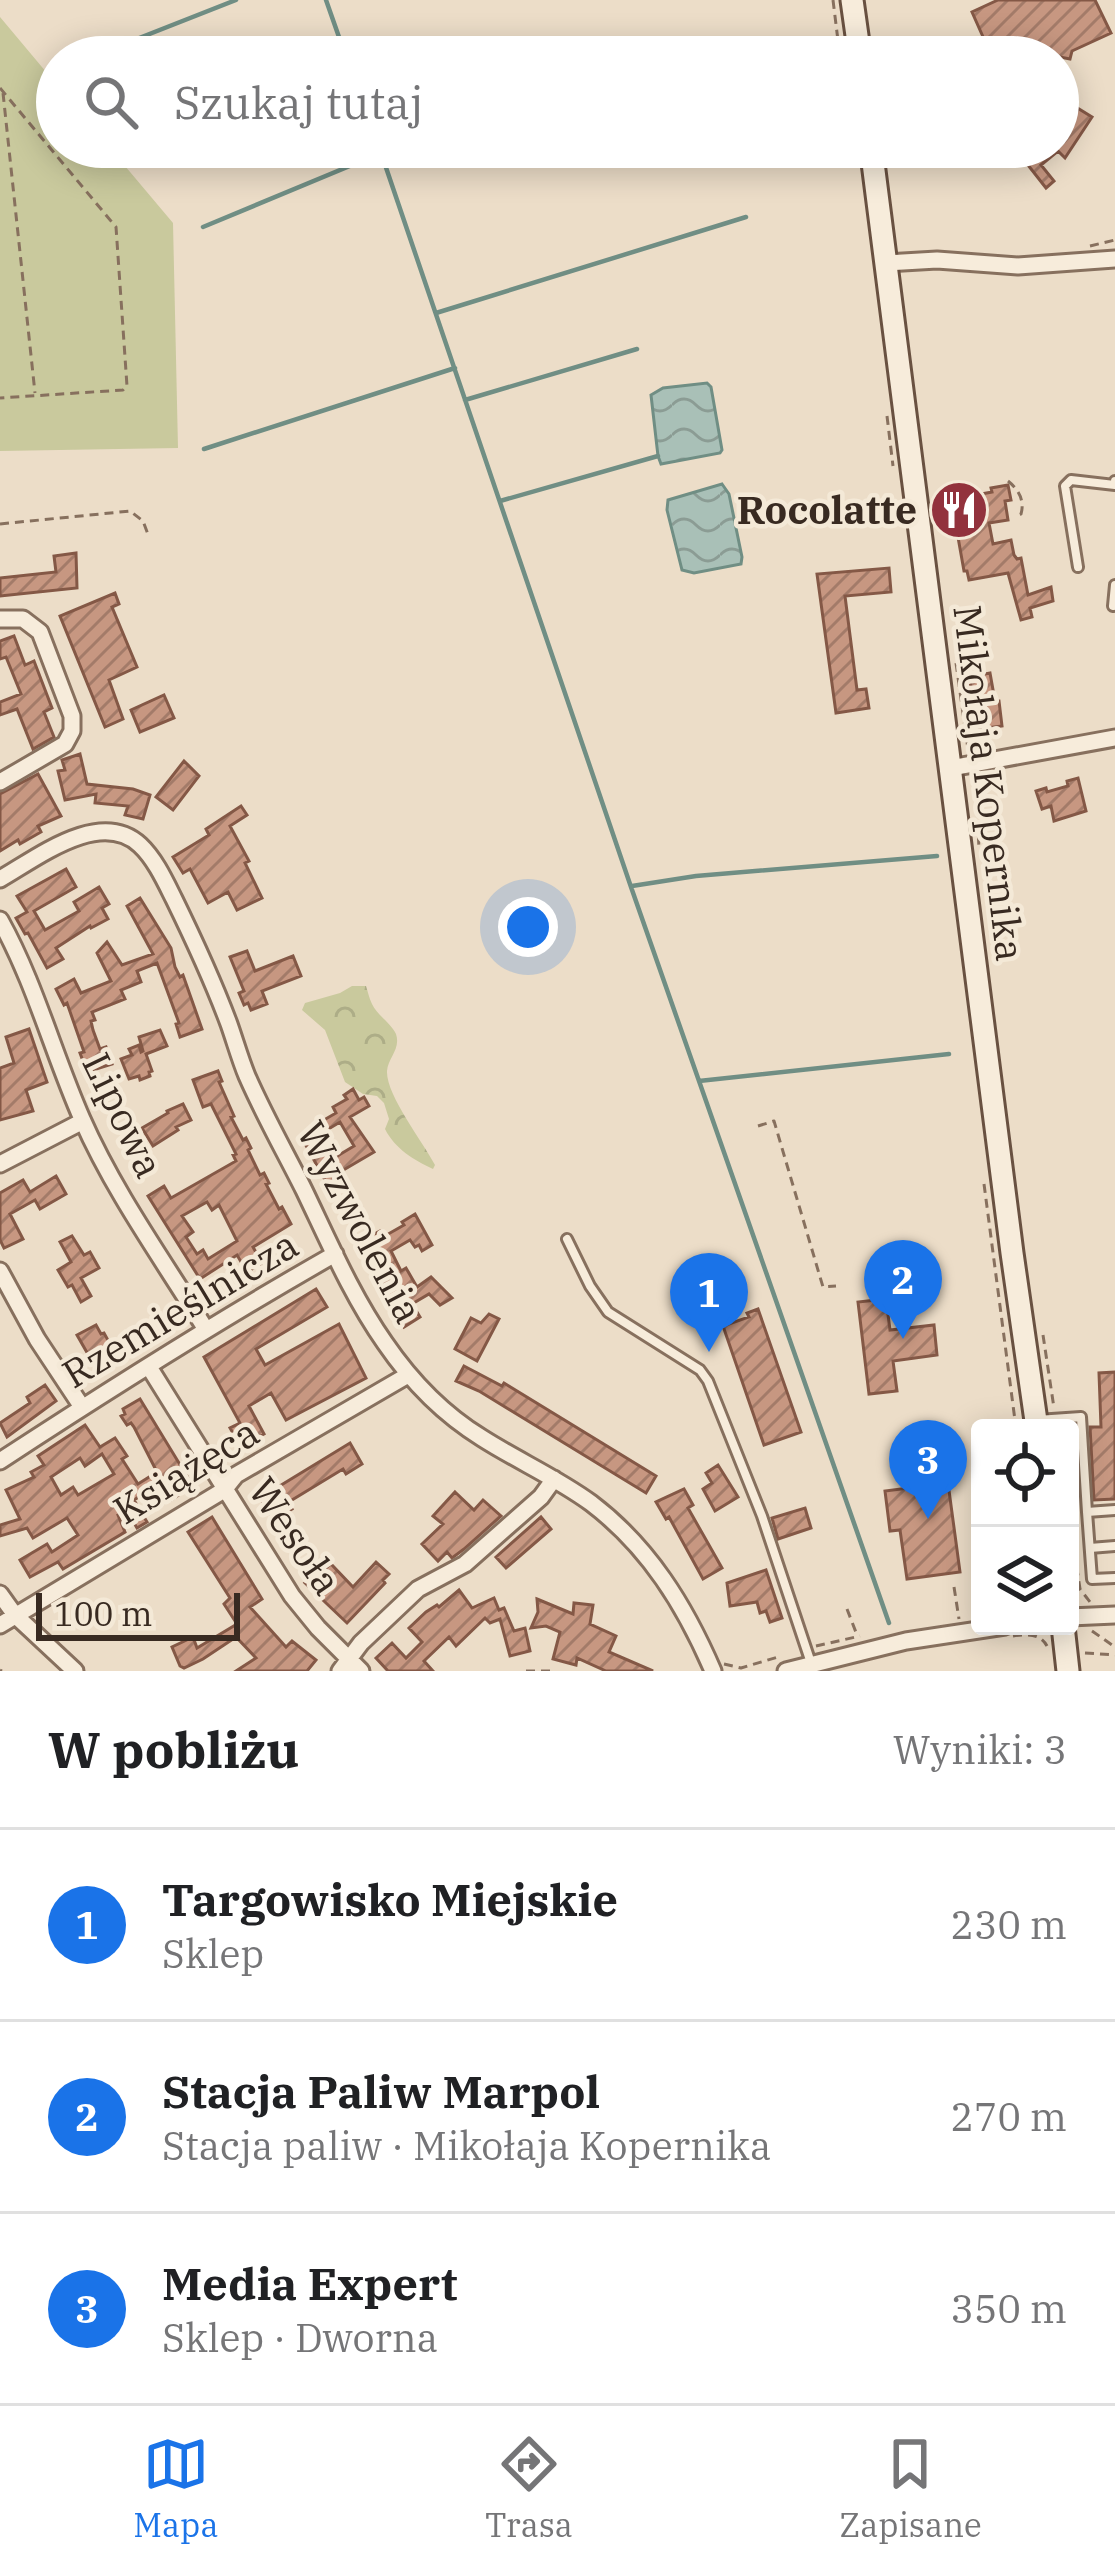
<!DOCTYPE html>
<html lang="pl">
<head>
<meta charset="utf-8">
<style>
	body { margin:0; font-family:"IBM Plex Serif",serif; background:#f6f6f6; color:#202124 }
	.controls { position:absolute; right:36px; bottom:36px; display:grid; overflow:hidden; border-radius:12px; box-shadow:0 6px 30px #0003 }
	.controls button { width:108px; height:108px; display:grid; place-items:center; padding:0; border:0; border-bottom:3px solid #e0e0e0; background:#fff; color:#202124; font:60px sans-serif }
	.scale { position:absolute; left:36px; bottom:30px; width:204px; box-sizing:border-box; padding-left:12px; border:6px solid #382a21; border-top:0; font-size:33px; line-height:42px; white-space:nowrap; color:#382a21; -webkit-text-stroke:9px #f4e9d7; paint-order:stroke }
	.you { position:absolute; left:528px; top:927px; width:42px; height:42px; margin:-30px; border:9px solid #fff; border-radius:50%; background:#1a73e8; box-shadow:0 0 0 18px #1a73e833 }
	.badge { display:grid; place-items:center; width:78px; height:78px; border-radius:50%; background:#1a73e8; color:#fff; font-size:39px; font-weight:700 }
	.pin { position:absolute; translate:-50% -99px; filter:drop-shadow(0 3px 6px #0008) }
	.pin::after { content:''; position:absolute; top:63px; width:42px; height:36px; background:inherit; clip-path:polygon(0 0,100% 0,50% 100%) }
	.list { margin:0; padding:0; list-style:none }
	h2 { display:flex; justify-content:space-between; align-items:center; height:156px; margin:0; padding:0 48px; font-size:51px }
	h2 small { font-size:39px; font-weight:400; color:#757577 }
	.list li { display:grid; grid-template-columns:78px 1fr auto; gap:36px; align-items:center; box-sizing:border-box; height:192px; padding:0 48px; border-top:3px solid #e0e0e0 }
	.list b { display:block; font-size:45px; white-space:nowrap }
	.list p { margin:0; font-size:39px; white-space:nowrap; color:#757577 }
	.list em { font-size:39px; font-style:normal; color:#757577 }
	.icon { flex:none; width:66px; height:66px; fill:none; stroke:currentColor; stroke-width:2; stroke-linecap:round; stroke-linejoin:round }
	.map { position:relative; flex:none; width:1115px; height:1671px; overflow:hidden }
	.search { position:absolute; background:#fff; box-shadow:0 6px 30px #0003; left:36px; right:36px; top:36px; height:132px; display:flex; align-items:center; gap:30px; box-sizing:border-box; padding:0 42px; border-radius:66px; color:#757577; font-size:45px }
	.sheet { height:732px; background:#fff }
	nav { display:flex; justify-content:space-around; align-items:center; box-sizing:border-box; height:168px; border-top:3px solid #e0e0e0; background:#fff; font-size:33px; color:#757577 }
	nav a { display:grid; justify-items:center; gap:6px }
	nav .on { color:#1a73e8 }
	.map>svg:first-child { display:block }
	.forest { fill:url(#forest-crowns) }
	.garden { fill:#c9c99d }
	.water { fill:url(#water-waves); stroke:#708e84; stroke-width:3 }
	.lines { fill:none; stroke-linecap:round; stroke-linejoin:round }
	.stream { stroke:#708e84; stroke-width:4.5 }
	.building { fill:url(#building-hatch); stroke:#845846; stroke-width:3; fill-rule:evenodd }
	.lane-casing { stroke:#87705e; stroke-width:14 }
	.street-casing { stroke:#87705e; stroke-width:21 }
	.secondary-casing { stroke:#695141; stroke-width:27 }
	.path { stroke:#87705e; stroke-width:3; stroke-dasharray:9 6; stroke-linecap:butt }
	.lane { stroke:#f7ecdb; stroke-width:8 }
	.street { stroke:#f7ecdb; stroke-width:15 }
	.secondary { stroke:#f7ecdb; stroke-width:21 }
	.labels { text-anchor:middle; stroke-width:9; stroke-linejoin:round; paint-order:stroke }
	.poi-label { font-size:39px; font-weight:bold; fill:#382a21; stroke:#f4e9d7; text-anchor:end }
	.street-label { font-size:39px; fill:#382a21; stroke:#f4e9d7 }
</style>
</head>
<body>
<div class="map">
<svg width="1115" height="1671" viewBox="0 0 1115 1671">
	<defs>
		<pattern id="forest-crowns" width="20" height="18" patternUnits="userSpaceOnUse" patternTransform="scale(3)"><rect width="20" height="18" fill="#c9c99d"/><path d="M2 6a3 3 0 1 1 6 0M12 15a3 3 0 1 1 6 0" fill="none" stroke="#adad87"/></pattern>
		<pattern id="water-waves" width="16" height="10" patternUnits="userSpaceOnUse" patternTransform="scale(3)"><rect width="16" height="10" fill="#a9c0b7"/><path d="M0 5q4-4 8 0t8 0" fill="none" stroke="#8b9c94"/></pattern>
		<pattern id="building-hatch" width="6" height="6" patternUnits="userSpaceOnUse" patternTransform="scale(3)"><rect width="6" height="6" fill="#c79781"/><path d="M-1 1l2-2M0 6l6-6M5 7l2-2" fill="none" stroke="#a37b69"/></pattern>
	</defs>
	<rect width="100%" height="100%" fill="#ecddc8"/>
	<path class="forest" d="M352,986h14c2,6 3,12 6,18 5,11 19,19 24,30 5,15 -8,24 -9,37 -1,24 36,71 48,94l-2,4c-19,-9 -38,-20 -48,-40l4,-10 -5,-16 -7,-7 -14,-2 -18,-12 -20,-52 -23,-20 3,-7 35,-10z"/>
	<path class="garden" d="M0,17l57,68v62h52l64,76 5,225 -178,3z"/>
	<path class="water" d="M707,383l4,4 11,63 -2,3 -59,11 -3,-8 -7,-61 12,-7z
		M722,484l7,10 13,63 -1,7 -47,9 -12,-3 -15,-60 1,-10z"/>
	<g class="lines">
		<path class="stream" d="M326,0l20,57
			M91,57l145,-57
			M379,147l252,740 258,736
			M384,163l58,-16
			M203,227l178,-74
			M436,313l310,-96
			M465,400l172,-51
			M204,449l251,-81
			M500,501l158,-45
			M632,886l64,-10 241,-20
			M699,1081l250,-27"/>
	</g>
	<path class="building" d="M998,0h97l16,33 -39,18 -2,8 -10,-2h-68l-20,-45z
		M1071,104l21,13 -27,41 -7,-7 -17,14 13,16 -8,7 -22,-28 16,-13h18v-22z
		M1008,485l3,15 -6,1 3,19 -19,3 4,21 18,-4 3,15 3,4 4,-1 7,37 23,-8 2,14 -23,7 2,9 -11,3 -13,-47 -39,7 -2,-9h-3l-11,-62 3,-1 -2,-9 38,-7 -1,-4z
		M76,553l1,35 -77,8v-18l56,-6 -2,-16z
		M889,568l2,24 -46,4 12,94 9,-1 3,19 -33,5 -19,-139z
		M115,593l4,11 -7,3 25,60 -28,13 14,39 -18,8 -45,-111z
		M14,636l11,29 9,-4 18,47 -8,4 10,25 -21,12 -16,-40 -17,6v-13l21,-8 -15,-37 -6,2v-18z
		M990,673l5,28h4l3,25 -23,3 -10,-52z
		M164,695l10,23 -34,14 -9,-22z
		M80,754l7,30 46,5 17,6 -7,24 -18,-4 3,-9 -33,-3 1,-9 -31,6 -7,-29 7,-1 -3,-10z
		M184,761l15,15 -26,34 -17,-13z
		M38,774l23,42 -23,10 3,6 -21,12 -2,-4 -18,11v-57z
		M1078,778l8,33 -32,10 -3,-15 -9,3 -6,-18 10,-3 1,4 21,-6 -1,-5z
		M241,806l6,9 -17,11 19,35 -4,2 17,35 -25,12 -9,-18 -20,11 -18,-34 -7,4 -10,-16 36,-22 -3,-6z
		M66,869l10,18 -42,24 11,19 34,-19 -5,-9 25,-15 10,17 -7,4 6,11 -17,9 -1,-2 -34,22 7,11 -16,9 -19,-35 -3,1 -9,-16 11,-6 -10,-16z
		M140,898l31,50 4,19 5,10 3,-2 19,54 -22,8 -4,-13 3,-1 -22,-60 -20,8 4,11 -20,8 4,9 -33,13 3,8 -4,1 2,9 7,19 6,-2 6,17 -25,8 -7,-19 4,-1 -17,-49 -3,2 -8,-16 18,-10 7,14 30,-12 -14,-28 10,-11 15,23 31,-11 -26,-48z
		M247,951l8,20 38,-15 8,20 -39,15 5,13 -16,6 -3,-7 -4,2 -5,-12 5,-2 -14,-34z
		M29,1029l18,53 -21,8 7,21 -33,9v-52l14,-5 -8,-26z
		M160,1030l7,16 -21,8 6,17 -3,1 1,4 -10,4 -1,-4 -10,3 -8,-20 11,-4 -3,-6 10,-4 2,7 2,-1 -4,-14z
		M218,1071l4,10 -3,1 15,34 -3,1 12,23 3,-2 5,10 -3,2 12,25 4,-2 5,10 -3,1 13,25 3,-2 9,17 -38,23 9,16 -15,9 -10,-17 -37,24 -52,-83 16,-10 7,12 65,-37 -3,-6 3,-1 -25,-50 -8,3 -10,-27zM207,1202l5,8 7,-5 18,36 -29,18 -5,-9 -6,4 -11,-17 7,-5 -11,-16z
		M353,1089l6,11 5,-3 5,9 -19,11 24,35 -34,20 6,11 -15,8 -28,-51 15,-9 16,27 20,-12 -14,-24 -18,11 -5,-9 19,-11 -3,-6 14,-8 -3,-4z
		M183,1104l8,16 -15,7 2,3 -25,16 -11,-18 26,-15 -1,-2z
		M56,1176l10,18 -26,15 -5,-9 -25,14 13,25 -19,9 -4,-8v-47l23,-13 7,12z
		M415,1214l17,31 -10,6 -3,-6 -4,2 -5,-7 -19,11 10,20 5,-3 11,19 14,-10 21,21 -12,7 -11,-11 -17,10 8,13 -16,10 -23,-45 3,-1 -25,-39 21,-11 3,6 21,-12 -2,-3z
		M72,1236l12,19 6,-3 9,16 -18,10 10,18 -10,6 -9,-17 -4,2 -10,-17 13,-8 -11,-20z
		M316,1289l11,18 -71,42 9,16 74,-41 27,54 -80,42 -15,-27 -22,13 15,28 -9,5 1,6 -10,6 -5,-4 -11,-19 10,-5 -36,-66z
		M886,1299l4,31 44,-5 3,30 -44,6 4,30 -28,3 -11,-92z
		M758,1309l43,123 -37,13 -41,-119 26,-9 -2,-4z
		M489,1314l10,5 -22,42 -22,-12 16,-31 10,5z
		M96,1325l5,9 3,-1 10,18 -2,1 3,7 -18,11 -20,-35z
		M464,1366l38,20 2,-3 152,93 -10,17 -167,-102 -23,-10z
		M1115,1372v127l-21,1 -4,-73h11l-2,-54z
		M45,1385l11,16 -49,36 -7,-14 30,-20 -3,-6z
		M140,1399l53,87 -22,14 -11,-17 -26,17 13,22 -10,6 -10,-17 -9,4 7,17 -62,37 -5,-7 -28,15 -10,-17 27,-16 5,8 26,-17 -11,-17 -34,20 -6,-10 -27,8v-11l20,-6 -14,-29 28,-13 -3,-5 13,-7 -6,-9 47,-31 15,22 15,-9 12,18 -5,3 16,25 19,-12 -23,-45 -3,-4 -4,2 -6,-9 4,-2 -2,-5zM102,1454l12,20 -36,21 -5,-8 -12,8 -10,-18 29,-19 5,8z
		M350,1443l12,21 -16,10 -3,-5 -51,31 -4,3 4,6 -18,11 -14,-22z
		M718,1465l20,32 -23,14 -12,-22 9,-6 -6,-10z
		M948,1483l12,89 -53,7 -7,-49 -10,1 -5,-40z
		M684,1489l9,16 -5,3 34,60 -19,11 -34,-62 -3,2 -10,-17z
		M455,1492l19,18 9,-10 18,16 -37,33 -12,9 -5,-6 -9,9 -16,-17 21,-20 -10,-8z
		M805,1508l6,20 -33,11 -6,-21z
		M212,1517l50,82 -12,8 36,40 6,-6 24,19 -9,11h-71l20,-13 -20,-21 -33,22 -19,9 -4,-2 -8,-19 21,-10 4,11 40,-24 -13,-20 6,-6 -42,-66z
		M541,1517l10,12 -45,39 -10,-11z
		M376,1562l13,12 -6,6 2,3 -38,40 -42,-40 26,-19 22,23z
		M766,1570l16,48 -12,4 -4,-11 -6,2 -3,-11 -27,4 -3,-23z
		M459,1590l13,18 22,-10 5,12 5,-2 10,23 11,-3 5,23 -20,5 -10,-37 -10,4 -5,-5 -29,28 -7,-9 -25,24 9,10h-45l-12,-13 16,-15 14,15 16,-16 -13,-14 17,-16 11,-7 2,2z
		M537,1599l36,15 1,-11 19,2 -3,19 26,12 -7,16 44,19h-47l-29,-13 -1,7 -23,-6 7,-27 -14,-6 -15,2 7,-16z"/>
	<g class="lines">
		<g class="lane-casing">
			<path id="lane" d="M1078,567l-13,-81 6,-6 44,5v-4
				M1113,606l2,-21
				M567,1239l23,47 18,26 92,58 8,11 54,135 49,147
				M1037,1420l44,-3 6,95 28,-2
				M1087,1512l5,67 23,-1
				M1090,1548l25,-2"/>
		</g>
		<g class="street-casing">
			<path id="street" d="M886,263l51,-3 81,6 97,-7
				M0,619h23l17,13 32,84v15l-7,13 -65,38
				M951,768l164,-30
				M0,879c37,-21 100,-71 140,-34 15,14 25,36 34,54 20,41 39,82 55,125 6,17 11,35 18,52 17,39 38,76 57,114 25,52 48,106 81,153 26,38 58,71 97,95 36,23 75,40 109,65 58,44 94,103 122,168
				M0,920c35,63 53,133 82,199 32,73 81,141 123,209
				M0,1164l83,-43
				M0,1271l37,68 45,68
				M149,1367l143,229 26,32 43,43
				M0,1461c110,-72 221,-142 335,-207
				M0,1594l15,21 60,56
				M1070,1617l45,-2
				M0,1625l224,-135 12,-15 172,-100
				M340,1671l21,-28 57,-54 47,-25 76,-67 13,-18
				M786,1671l120,-30 99,-15"/>
		</g>
		<g class="secondary-casing">
			<path id="secondary" d="M852,0l8,57
				M871,147l141,1106 25,175
				M1063,1626l5,45"/>
		</g>
		<path class="path" d="M833,0l7,57
			M0,88l116,139 11,159 -4,4 -123,8
			M3,93l32,300
			M1090,246l25,-6
			M887,416l6,50
			M1008,481c10,8 17,19 13,33l-6,3
			M0,524l130,-13 13,10 6,16
			M956,663l12,86
			M973,776l4,21 2,53
			M758,1126l16,-5 49,166 13,-1
			M984,1184l32,244
			M1043,1335l11,73
			M1070,1522l10,67 10,13
			M954,1587l5,32
			M847,1609l10,26
			M1092,1631l23,16
			M1013,1636c13,-2 27,-3 34,10
			M816,1646l44,-10
			M1085,1653l30,2
			M724,1664l17,4 37,-11
			M0,1670l2,1
			M526,1671h27"/>
		<use href="#lane" class="lane"/>
		<use href="#street" class="street"/>
		<use href="#secondary" class="secondary"/>
	</g>
	<defs>
		<g id="restaurant-disc" transform="scale(3)"><circle r="9.5" fill="#92323d" stroke="#f4e9d7"/><path d="M-5-6h1v4h1v-4h1v4h1v-4h1v5L-1.5 .5V6h-2V.5L-5-1ZM5-6V6H3V1.5H1.5Q1.5-4 5-6Z" fill="#fff"/></g>
	</defs>
	<g fill-rule="evenodd">
		<use href="#restaurant-disc" x="959" y="510"/>
	</g>
	<g class="labels">
		<g class="poi-label">
			<text x="917" y="524">Rocolatte</text>
		</g>
		<g class="street-label">
			<text transform="translate(989 783) rotate(83)" y="14">Mikołaja Kopernika</text>
			<text transform="translate(123 1115) rotate(64)" y="14">Lipowa</text>
			<text transform="translate(360 1222) rotate(62)" y="14">Wyzwolenia</text>
			<text transform="translate(180 1309) rotate(-31)" y="14">Rzemieślnicza</text>
			<text transform="translate(186 1471) rotate(-32)" y="14">Książęca</text>
			<text transform="translate(295 1536) rotate(56)" y="14">Wesoła</text>
		</g>
	</g>
</svg>
<div class="controls">
<button><svg class="icon" aria-label="locate" viewBox="0 0 24 24"><circle cx="12" cy="12" r="6"/><path d="M12 2v4M12 18v4M2 12h4M18 12h4"/></svg></button>
<button><svg class="icon" aria-label="layers" viewBox="0 0 24 24"><path d="M12 4l9 5-9 5-9-5zM3 14l9 5 9-5"/></svg></button>
</div>
<div class="scale">100 m</div>
<div class="you"></div>
<div class="pin badge" style="left:709px;top:1352px">1</div>
<div class="pin badge" style="left:903px;top:1339px">2</div>
<div class="pin badge" style="left:928px;top:1519px">3</div>
<div class="search"><svg class="icon" aria-label="search" viewBox="0 0 24 24"><circle cx="10" cy="10" r="6"/><path d="M15 15l6 6"/></svg>Szukaj tutaj</div>
</div>
<section class="sheet">
<h2>W pobliżu<small>Wyniki: 3</small></h2>
<ul class="list">
<li><span class="badge">1</span><div><b>Targowisko Miejskie</b><p>Sklep</p></div><em>230 m</em></li>
<li><span class="badge">2</span><div><b>Stacja Paliw Marpol</b><p>Stacja paliw · Mikołaja Kopernika</p></div><em>270 m</em></li>
<li><span class="badge">3</span><div><b>Media Expert</b><p>Sklep · Dworna</p></div><em>350 m</em></li>
</ul>
</section>
<nav>
<a class="on"><svg class="icon" aria-label="map" viewBox="0 0 24 24"><path d="M3 6l6-2 6 2 6-2v14l-6 2-6-2-6 2zM9 4v14M15 6v14"/></svg>Mapa</a>
<a><svg class="icon" aria-label="directions" viewBox="0 0 24 24"><path d="M12 3l9 9-9 9-9-9zM9 14v-3h6M13 9l2 2-2 2"/></svg>Trasa</a>
<a><svg class="icon" aria-label="saved" viewBox="0 0 24 24"><path d="M7 4h10v16l-5-4-5 4z"/></svg>Zapisane</a>
</nav>
</body>
</html>
